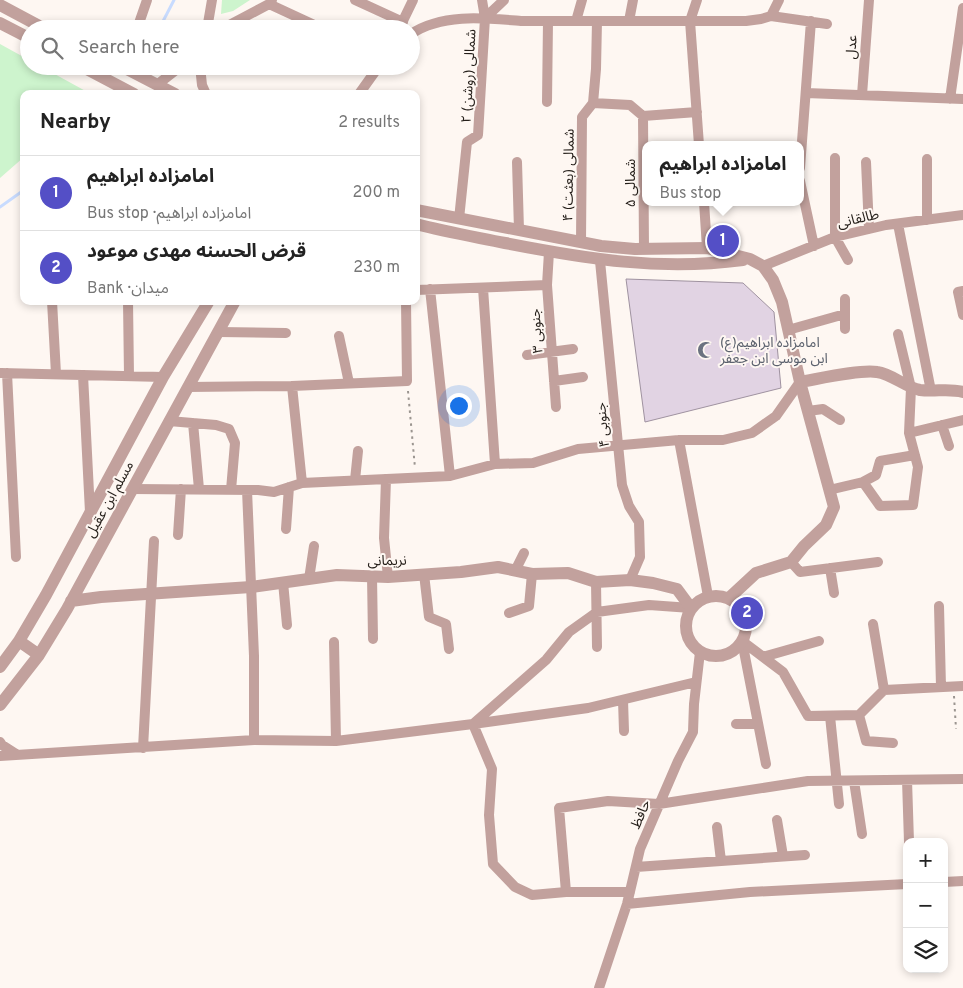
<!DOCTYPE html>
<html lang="en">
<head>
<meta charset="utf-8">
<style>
	body { margin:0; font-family:Overpass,"Noto Sans Arabic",sans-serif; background:#f2f2f2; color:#222 }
	.controls { position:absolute; right:15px; bottom:15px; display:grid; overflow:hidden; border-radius:10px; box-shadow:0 2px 8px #0003 }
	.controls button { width:45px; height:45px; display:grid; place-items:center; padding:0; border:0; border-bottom:1px solid #e0e0e0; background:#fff; color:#222; font:25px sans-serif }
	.you { position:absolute; left:458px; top:405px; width:18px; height:18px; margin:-12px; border:4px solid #fff; border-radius:50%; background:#1a73e8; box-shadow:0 0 0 8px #1a73e833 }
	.badge { display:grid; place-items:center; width:32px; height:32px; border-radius:50%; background:#544fc6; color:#fff; font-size:16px; font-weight:700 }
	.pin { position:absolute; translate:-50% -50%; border:2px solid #fff; box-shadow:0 1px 5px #0006 }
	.popup { position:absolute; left:642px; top:141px; width:162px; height:65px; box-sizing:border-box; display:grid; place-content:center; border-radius:10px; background:#fff; filter:drop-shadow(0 1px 4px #0005); font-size:16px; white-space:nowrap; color:#767676 }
	.popup b { font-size:19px; color:#222 }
	.popup::after { content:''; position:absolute; left:50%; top:100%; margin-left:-10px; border:10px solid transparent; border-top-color:#fff }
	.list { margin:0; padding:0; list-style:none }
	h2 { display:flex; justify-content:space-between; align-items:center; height:65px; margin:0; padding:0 20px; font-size:21px }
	h2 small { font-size:16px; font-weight:400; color:#767676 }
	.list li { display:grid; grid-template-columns:32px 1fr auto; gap:15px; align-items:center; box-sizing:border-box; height:75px; padding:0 20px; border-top:1px solid #e0e0e0 }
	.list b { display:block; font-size:19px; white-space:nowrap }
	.list p { margin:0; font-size:16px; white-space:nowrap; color:#767676 }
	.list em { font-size:16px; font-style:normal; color:#767676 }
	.icon { flex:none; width:28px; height:28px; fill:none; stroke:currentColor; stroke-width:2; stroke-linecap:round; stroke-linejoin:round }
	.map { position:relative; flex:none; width:963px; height:988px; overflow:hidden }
	.search { position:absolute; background:#fff; box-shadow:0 2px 8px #0003; left:20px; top:20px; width:400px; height:55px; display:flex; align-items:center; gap:12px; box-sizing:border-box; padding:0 18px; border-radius:28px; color:#767676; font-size:19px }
	.panel { position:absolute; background:#fff; box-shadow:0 2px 8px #0003; left:20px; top:90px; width:400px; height:215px; border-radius:10px }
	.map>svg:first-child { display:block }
	.green { fill:#cdf4cd }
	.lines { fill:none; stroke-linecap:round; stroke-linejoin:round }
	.stream { stroke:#c8dbfe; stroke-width:3 }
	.building { fill:#e1d3e3; stroke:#9f92a0 }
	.path { stroke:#9b9590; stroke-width:2; stroke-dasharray:2.5 4; stroke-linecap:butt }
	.minor { stroke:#c2a19d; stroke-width:10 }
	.tertiary { stroke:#c2a19d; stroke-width:12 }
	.labels { text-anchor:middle; stroke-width:4; stroke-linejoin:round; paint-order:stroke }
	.street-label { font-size:14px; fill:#241e19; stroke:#fef7f2 }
	.worship-label { font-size:14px; fill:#5b616d; stroke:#fef7f2; text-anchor:start }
</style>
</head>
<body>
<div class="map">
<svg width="963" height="988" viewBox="0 0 963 988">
	<rect width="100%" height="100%" fill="#fef7f2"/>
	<path class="green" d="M222,0h28l-17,11 -12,3z
		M0,44l29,16v6h11l51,28h-67v63l-24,21z"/>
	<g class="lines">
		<path class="stream" d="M159,29l15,-29
			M0,207l24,-17"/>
	</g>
	<path class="building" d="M626,279l117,4 31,29 7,76 -136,34z"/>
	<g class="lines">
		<path class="path" d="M408,391l7,77
			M954,696l2,33"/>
		<path class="minor" d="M355,0l48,22
			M697,0l-7,21 9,124
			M269,4l54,25
			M771,16l56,8
			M485,18l19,-18
			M576,21l6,-21
			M629,21l4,-21
			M137,29l10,-29
			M207,29l5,-29
			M222,29l47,-25 3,-4
			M399,29l14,-29
			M411,34c31,-21 75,-16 110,-13h225l15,-2 10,-3 8,-16
			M200,66l2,19 4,9
			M158,84l23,-18
			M806,93l157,6
			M359,94l20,-28
			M862,95l7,-95
			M950,99l13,-91
			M547,102l1,-81
			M593,103l37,2 13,11 54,-4
			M643,116l1,133
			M835,158v79l13,23
			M517,162l2,68
			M866,162l3,67
			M800,168l11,-147
			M800,181l14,65
			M704,202l3,46
			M459,219l8,-77 11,-7 7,-117 -3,-18
			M927,220v-61
			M898,224l33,167
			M581,242l1,-125 11,-14 3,-34 1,-48
			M549,252l-2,33 9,122
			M600,261l22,224 7,21 10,16 1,35 -10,23
			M763,266l72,-29 51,-12 77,-10
			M483,288l12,176
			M430,289l20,187
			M416,290l131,-5
			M963,291l-5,1 5,23
			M845,299v30
			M52,301l4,73
			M128,301l1,75
			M788,330l57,-16
			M219,332l67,1
			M898,334l13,54 -2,45
			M339,336l10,47
			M527,355l46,-6
			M1,373l162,4
			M7,373l9,184
			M83,375l7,137
			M554,381l29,-4
			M188,387l104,-1 115,-5 -1,-80
			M808,411l15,-2 17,11
			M169,421l47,4 13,4 6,14 -4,47
			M193,423l6,66
			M942,425l7,21
			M679,440l29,156
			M386,479l-2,59 4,39
			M355,480l3,-29
			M863,482l13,-7 4,-14 35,-6
			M302,483l148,-7 45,-12 38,-1 45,-14 101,-9h44l29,-7 24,-17 24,-34
			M132,489l126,1 16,2 28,-9 -10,-97
			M247,490l7,166v84
			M829,490l34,-8 17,24 33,-1 5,-38 -9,-34 54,-13
			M286,529l3,-42
			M178,535l3,-46
			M791,562l9,10 78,-10
			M830,568l4,25
			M515,571l9,-18
			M424,574l5,43 17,7 3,25
			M372,576l1,63
			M309,579l5,-33
			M283,582l4,43
			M596,582l1,65
			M939,606l2,81
			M509,613l20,-7 3,-32
			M873,624l11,66
			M742,641l41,31 25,44 51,-1 25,-25 79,-4
			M742,641l24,123
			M334,642l2,99
			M763,657l56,-16
			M623,700l1,31
			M859,715l7,26 27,2
			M830,716l9,88
			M736,724h22
			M0,742l2,3 14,9
			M143,748l11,-207
			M0,756l254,-16 82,1 137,-17 73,-64 23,-28 28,-20 52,-7 42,3
			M907,780l2,62
			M854,781l8,53
			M777,820l6,36
			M717,827l4,34
			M636,867l169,-12
			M944,882l19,-1
			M566,892l-7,-84 49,-7 51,3 149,-23 155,-2
			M630,892h-64l-34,3 -17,-8 -22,-23 -4,-49 3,-46 -19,-45 115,-16 108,-26
			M627,904l123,-12 157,-8
			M599,988l28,-84 13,-55 38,-88 15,-29 1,-28 6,-52"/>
		<path class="tertiary" d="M0,5l45,24
			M0,23l29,15
			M81,66l53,28
			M121,66l54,28
			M416,210l185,36 34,3 72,-1 43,11 13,7 10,14 9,22 18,80 34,125 -8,18 -22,21 -13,16 -35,11 -27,25
			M416,224c30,8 60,13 89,19 82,16 155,28 238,17
			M800,382c18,-3 61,-13 77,-10 15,2 28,15 43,18 15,2 29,-2 43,2
			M686 626a30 30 0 1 1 60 0a30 30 0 1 1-60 0Z
			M71,601l30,-4 150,-10 86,-12 51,2 73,-5 37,-5 34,7 36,-1 28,9 34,-2 23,3 24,6 14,19
			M19,641l20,14
			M0,667l19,-26 27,-46 117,-218 46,-76
			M0,705l39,-50 28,-46 168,-308"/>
	</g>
	<defs>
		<g id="mosque-bare" transform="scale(1.35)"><path d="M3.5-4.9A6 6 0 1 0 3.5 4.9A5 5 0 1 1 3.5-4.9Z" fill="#6b7280" stroke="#fef7f2" stroke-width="2.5" paint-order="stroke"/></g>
	</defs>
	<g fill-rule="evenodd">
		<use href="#mosque-bare" x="706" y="350"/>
	</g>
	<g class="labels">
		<g class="street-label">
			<text transform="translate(851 47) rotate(-86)" y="5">عدل</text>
			<text transform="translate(468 76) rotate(-87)" y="5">۲ شمالی (روشن)</text>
			<text transform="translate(568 175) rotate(-89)" y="5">۴ شمالی (بعثت)</text>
			<text transform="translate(630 183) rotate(-90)" y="5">۵ شمالی</text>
			<text transform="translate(858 218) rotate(-13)" y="5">طالقانی</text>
			<text transform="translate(536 331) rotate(-94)" y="5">۳ جنوبی</text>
			<text transform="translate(602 425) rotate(-95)" y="5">۴ جنوبی</text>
			<text transform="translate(109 499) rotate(-61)" y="5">مسلم ابن عقیل</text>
			<text transform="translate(387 560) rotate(-1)" y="5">نریمانی</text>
			<text transform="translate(640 814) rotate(-67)" y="5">حافظ</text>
		</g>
		<g class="worship-label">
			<text x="720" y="347">(ع)امامزاده ابراهیم<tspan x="720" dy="16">ابن موسی ابن جعفر</tspan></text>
		</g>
	</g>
</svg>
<div class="controls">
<button>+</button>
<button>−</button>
<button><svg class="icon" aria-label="layers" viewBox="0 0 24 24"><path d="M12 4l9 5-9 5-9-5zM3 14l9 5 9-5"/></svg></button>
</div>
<div class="you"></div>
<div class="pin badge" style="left:723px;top:241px">1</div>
<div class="popup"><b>امامزاده ابراهیم</b>Bus stop</div>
<div class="pin badge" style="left:747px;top:613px">2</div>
<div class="search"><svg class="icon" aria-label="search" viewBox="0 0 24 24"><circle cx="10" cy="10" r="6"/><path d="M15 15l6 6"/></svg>Search here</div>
<section class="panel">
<h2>Nearby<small>2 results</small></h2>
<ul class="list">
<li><span class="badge">1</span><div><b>امامزاده ابراهیم</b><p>Bus stop · امامزاده ابراهیم</p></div><em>200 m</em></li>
<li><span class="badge">2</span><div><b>قرض الحسنه مهدی موعود</b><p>Bank · میدان</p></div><em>230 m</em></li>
</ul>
</section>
</div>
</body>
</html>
